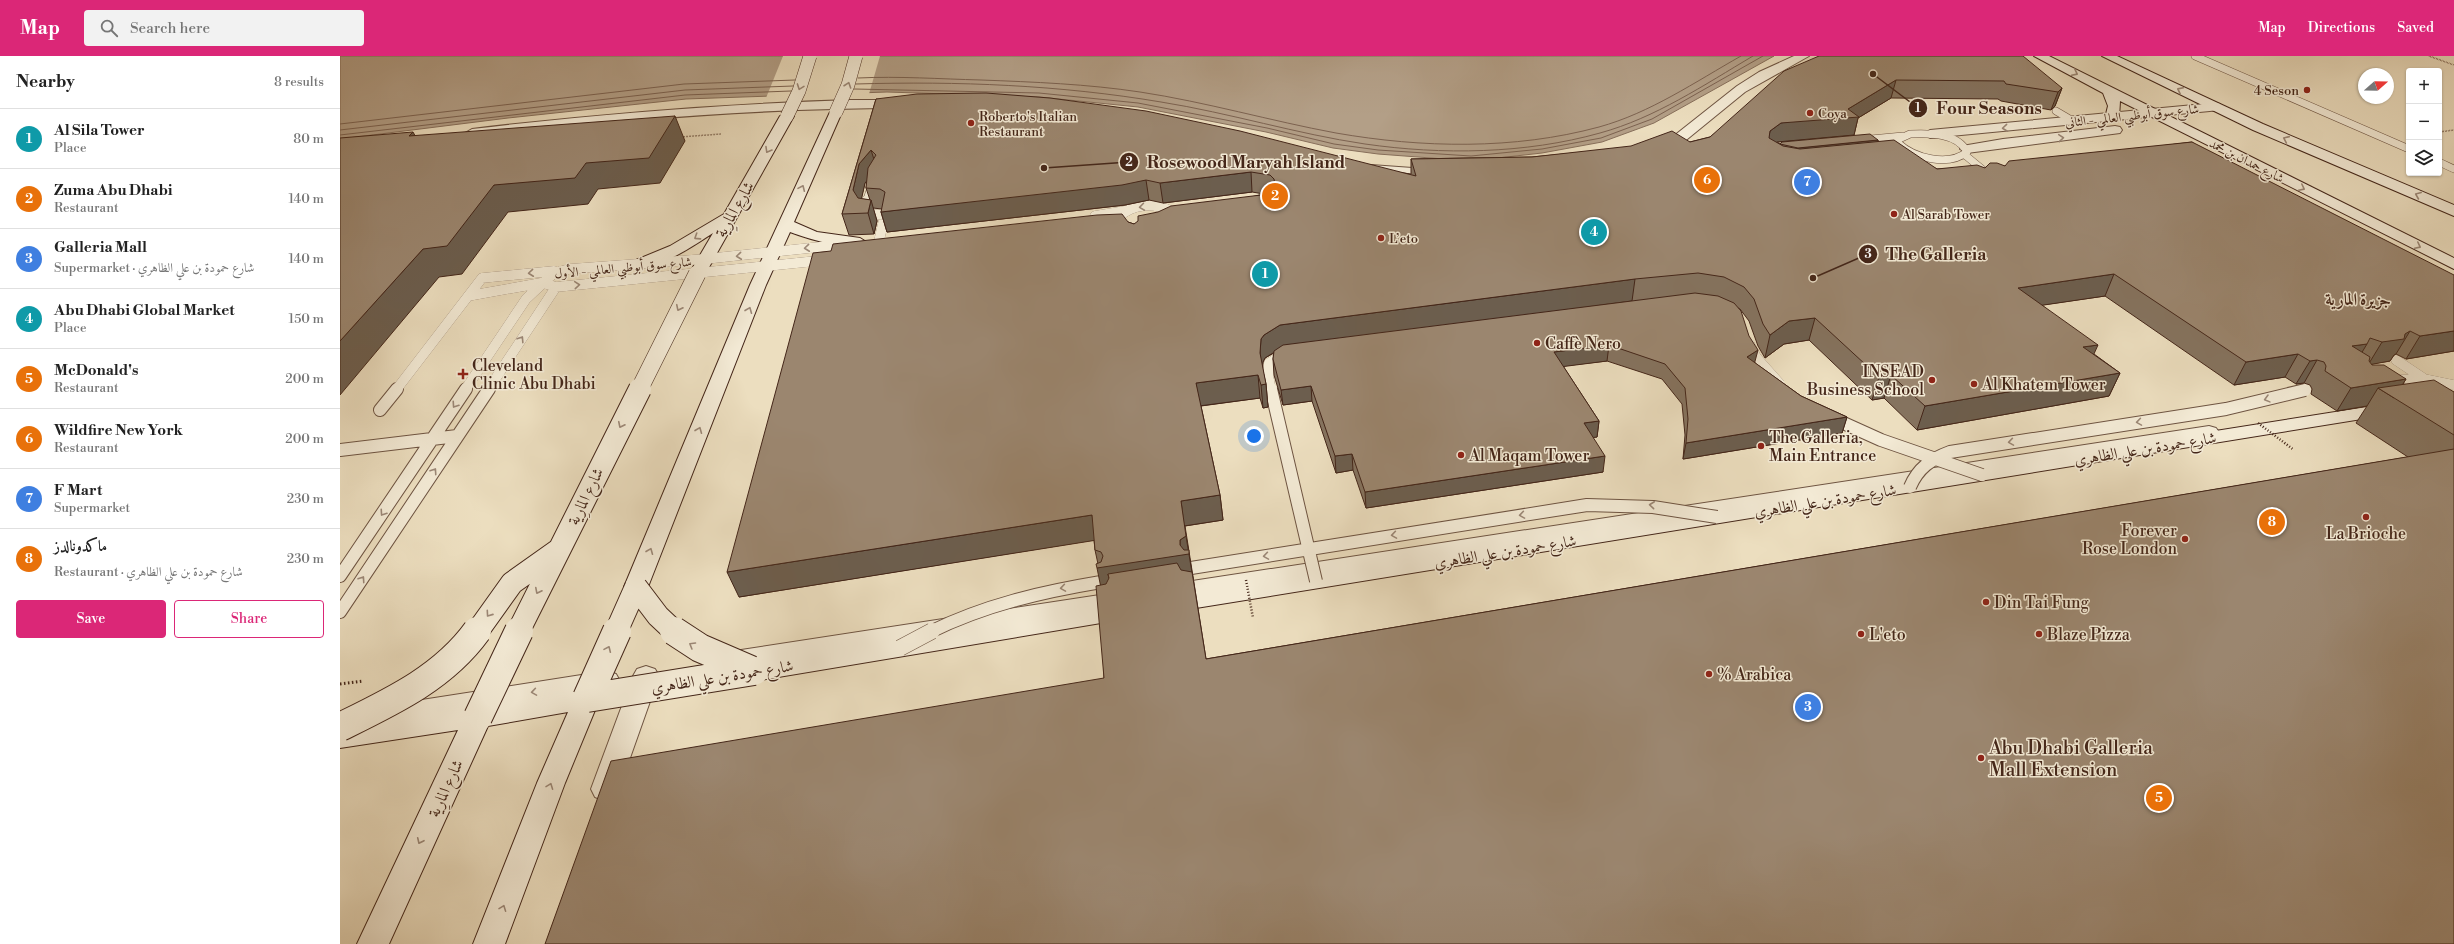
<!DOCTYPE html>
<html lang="en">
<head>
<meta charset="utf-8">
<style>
	body { margin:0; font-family:"Libre Bodoni",Amiri,serif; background:#f2f2f2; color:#222 }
	.controls { position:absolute; right:12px; top:12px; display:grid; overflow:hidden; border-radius:4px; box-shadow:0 1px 3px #0004 }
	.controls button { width:36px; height:36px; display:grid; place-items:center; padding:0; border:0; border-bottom:1px solid #e0e0e0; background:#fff; color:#222; font:20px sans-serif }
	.compass { position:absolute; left:2018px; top:12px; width:36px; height:36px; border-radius:50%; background:#fff; box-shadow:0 1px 3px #0004; rotate:70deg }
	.you { position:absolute; left:914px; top:380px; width:14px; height:14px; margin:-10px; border:3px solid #fff; border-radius:50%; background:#1a73e8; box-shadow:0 0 0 6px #1a73e833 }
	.badge { display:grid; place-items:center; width:26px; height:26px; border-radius:50%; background:#db2777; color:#fff; font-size:13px; font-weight:700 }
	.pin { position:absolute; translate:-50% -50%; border:2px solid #fff; box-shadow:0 1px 4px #0006 }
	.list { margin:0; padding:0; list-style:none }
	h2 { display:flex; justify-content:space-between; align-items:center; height:52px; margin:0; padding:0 16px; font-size:17px }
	h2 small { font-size:13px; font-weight:400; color:#767676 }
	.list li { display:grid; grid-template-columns:26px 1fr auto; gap:12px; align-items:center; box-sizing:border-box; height:60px; padding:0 16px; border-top:1px solid #e0e0e0 }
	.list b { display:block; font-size:15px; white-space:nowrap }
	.list p { margin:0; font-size:13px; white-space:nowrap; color:#767676 }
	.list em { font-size:13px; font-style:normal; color:#767676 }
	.actions { display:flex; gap:8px; padding:12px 16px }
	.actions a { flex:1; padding:9px 0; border:1px solid #db2777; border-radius:4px; text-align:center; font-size:14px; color:#db2777 }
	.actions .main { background:#db2777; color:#fff }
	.icon { flex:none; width:22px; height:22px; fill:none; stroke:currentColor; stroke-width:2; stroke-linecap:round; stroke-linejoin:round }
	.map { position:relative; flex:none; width:2114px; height:888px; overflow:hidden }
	header { display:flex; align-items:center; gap:24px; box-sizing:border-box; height:56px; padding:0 20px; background:#db2777; color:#fff }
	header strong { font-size:19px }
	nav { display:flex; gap:22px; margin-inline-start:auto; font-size:14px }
	.search { width:280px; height:36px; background:#f2f2f2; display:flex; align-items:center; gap:10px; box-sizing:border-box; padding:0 14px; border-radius:4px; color:#767676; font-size:15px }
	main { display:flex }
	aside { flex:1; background:#fff }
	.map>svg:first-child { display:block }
	.water { fill:#b39f87; stroke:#876f5b }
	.pier { fill:#ecdebf }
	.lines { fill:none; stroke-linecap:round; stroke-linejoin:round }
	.shore { stroke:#7c6250; stroke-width:1 }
	.lane-far2-casing { stroke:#6e5442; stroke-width:8 }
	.lane-far1-casing { stroke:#6e5442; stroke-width:10 }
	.lane-casing { stroke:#6e5442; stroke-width:14 }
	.street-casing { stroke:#6e5442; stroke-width:2 }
	.secondary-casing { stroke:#442619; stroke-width:2 }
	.path-far1 { stroke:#442619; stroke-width:1.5; stroke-dasharray:0.5 1; stroke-linecap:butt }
	.path { stroke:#442619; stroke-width:3; stroke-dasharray:1.5 2.5; stroke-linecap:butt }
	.lane-far2 { stroke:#f3ead5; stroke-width:7 }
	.lane-far1 { stroke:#f3ead5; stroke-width:10 }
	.lane { stroke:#f3ead5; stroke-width:12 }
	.street { fill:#f3ead5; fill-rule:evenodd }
	.secondary { fill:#f3ead5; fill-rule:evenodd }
	.lane-bridge-far2-casing { stroke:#6e5442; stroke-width:10; stroke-linecap:butt }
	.lane-bridge-far1-casing { stroke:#6e5442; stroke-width:14; stroke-linecap:butt }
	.lane-bridge-casing { stroke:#6e5442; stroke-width:17; stroke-linecap:butt }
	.secondary-bridge-far3-casing { stroke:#442619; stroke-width:14; stroke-linecap:butt }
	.secondary-bridge-far2-casing { stroke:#442619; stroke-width:18; stroke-linecap:butt }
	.secondary-bridge-far1-casing { stroke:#442619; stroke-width:24; stroke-linecap:butt }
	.secondary-bridge-casing { stroke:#442619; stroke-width:30; stroke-linecap:butt }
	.path-bridge { stroke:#442619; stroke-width:2.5; stroke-dasharray:1 2; stroke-linecap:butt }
	.lane-bridge-far2 { stroke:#f3ead5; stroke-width:10 }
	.lane-bridge-far1 { stroke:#f3ead5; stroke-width:12 }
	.lane-bridge { stroke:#f3ead5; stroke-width:16 }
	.secondary-bridge-far3 { stroke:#f3ead5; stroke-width:13 }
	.secondary-bridge-far2 { stroke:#f3ead5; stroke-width:17 }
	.secondary-bridge-far1 { stroke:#f3ead5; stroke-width:22 }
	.secondary-bridge { stroke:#f3ead5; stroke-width:28 }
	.wall { fill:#85735f; stroke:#442619; fill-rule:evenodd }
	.shaded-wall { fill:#6c5e4e; stroke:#442619 }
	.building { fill:#9b866f; stroke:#442619 }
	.oneway { stroke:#9c8877 }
	.poi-dot { fill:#8f2418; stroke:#f3ead5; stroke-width:1.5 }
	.labels { text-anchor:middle; stroke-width:3; stroke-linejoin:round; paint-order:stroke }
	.far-poi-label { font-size:13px; fill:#442619; stroke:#f3ead5; text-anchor:start }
	.far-street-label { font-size:13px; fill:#442619; stroke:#f3ead5 }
	.street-label { font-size:16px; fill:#442619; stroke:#f3ead5 }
	.poi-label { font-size:16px; fill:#442619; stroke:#f3ead5; text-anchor:start }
	.far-district-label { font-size:17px; font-weight:bold; fill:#442619; stroke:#f3ead5 }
	.near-poi-label { font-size:19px; fill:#442619; stroke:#f3ead5; text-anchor:start }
	.leader { fill:none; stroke:#442619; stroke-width:1.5 }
	.callout-dot { fill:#442619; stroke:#f3ead5; stroke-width:1.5 }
	.mark-label { font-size:12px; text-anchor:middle; font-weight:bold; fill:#fff }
	.callout-label { font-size:17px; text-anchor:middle; font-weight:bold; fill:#442619; stroke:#f3ead5; stroke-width:3; stroke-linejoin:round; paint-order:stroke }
</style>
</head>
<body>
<header>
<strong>Map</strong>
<div class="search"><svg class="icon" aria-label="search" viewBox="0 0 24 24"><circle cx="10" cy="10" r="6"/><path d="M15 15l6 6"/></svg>Search here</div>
<nav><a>Map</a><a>Directions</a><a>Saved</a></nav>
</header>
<main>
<aside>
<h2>Nearby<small>8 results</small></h2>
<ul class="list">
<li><span class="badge" style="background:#0f9aa8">1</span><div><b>Al Sila Tower</b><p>Place</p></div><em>80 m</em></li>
<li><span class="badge" style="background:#e8710a">2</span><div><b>Zuma Abu Dhabi</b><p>Restaurant</p></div><em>140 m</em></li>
<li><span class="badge" style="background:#3f7fe0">3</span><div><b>Galleria Mall</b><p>Supermarket · شارع حمودة بن علي الظاهري</p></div><em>140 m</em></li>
<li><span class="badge" style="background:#0f9aa8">4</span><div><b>Abu Dhabi Global Market</b><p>Place</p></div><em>150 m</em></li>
<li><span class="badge" style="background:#e8710a">5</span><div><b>McDonald's</b><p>Restaurant</p></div><em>200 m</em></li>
<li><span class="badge" style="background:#e8710a">6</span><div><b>Wildfire New York</b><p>Restaurant</p></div><em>200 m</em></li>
<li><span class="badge" style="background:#3f7fe0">7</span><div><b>F Mart</b><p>Supermarket</p></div><em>230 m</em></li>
<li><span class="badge" style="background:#e8710a">8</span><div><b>ماكدونالدز</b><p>Restaurant · شارع حمودة بن علي الظاهري</p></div><em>230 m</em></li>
</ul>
<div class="actions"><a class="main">Save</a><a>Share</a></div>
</aside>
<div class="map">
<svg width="2114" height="888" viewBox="0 0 2114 888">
	<rect width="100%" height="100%" fill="#ecdebf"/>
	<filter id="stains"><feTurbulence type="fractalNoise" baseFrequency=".005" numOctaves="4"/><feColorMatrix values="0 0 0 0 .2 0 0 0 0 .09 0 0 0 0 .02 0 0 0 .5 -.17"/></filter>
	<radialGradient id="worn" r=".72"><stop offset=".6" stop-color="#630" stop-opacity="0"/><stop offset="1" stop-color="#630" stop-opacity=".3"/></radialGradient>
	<path class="water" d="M0,0h1434l-120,67 -52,19 -60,11 -71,8 -93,-7 -45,-6 -67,-16 -128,-25 -99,-10 -152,-5 -201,7 -178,19 -168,21z"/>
	<path class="pier" d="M443,0h97l-11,38 -103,4z"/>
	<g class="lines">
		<path class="shore" d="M518,22c41,-2 82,1 123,2 53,2 106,4 159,12 66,10 131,29 196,41 86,15 178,17 263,-6 51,-14 96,-45 142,-71
			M516,28c102,-3 204,1 305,18 69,11 136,32 204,42 77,11 160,10 235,-11 55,-15 104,-48 153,-77
			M514,33l185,4 99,10 129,25 67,16 44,6 93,6 71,-7 59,-11 51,-19 111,-63
			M0,68l344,-40 111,-4
			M0,74l345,-40 108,-4
			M0,79l345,-40 106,-4"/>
		<g class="lane-far2-casing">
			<path id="lane-far2" d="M1855,0l214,93
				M1716,55l17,10
				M1570,78c19,-1 48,-1 57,18 -19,15 -53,6 -69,-9l1,-4z
				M1520,84l43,-4
				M1625,99l23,19
				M2099,106l15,7
				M526,146l8,-23"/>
		</g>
		<g class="lane-far1-casing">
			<path id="lane-far1" d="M526,145l-1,10 3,3 17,1 -6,26
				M755,160l30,-5
				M779,161c14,-14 35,-14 52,-6l1,9
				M486,204l-270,27 -13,-4 11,-10 15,-4 136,-10 143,-15
				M128,240l73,-13
				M2056,304l27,18
				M2050,324l34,-1 30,6
				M56,334l86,-112 72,-7
				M125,334l61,-91 17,-16
				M148,334l68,-103"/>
		</g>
		<g class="lane-casing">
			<path id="lane" d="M40,354l17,-21
				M0,394l117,-14
				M0,520l126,-187
				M0,556l149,-223"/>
		</g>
		<g class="street-casing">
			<path id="street" d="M1454,0h15l-64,36 -65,53 -25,7 -7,-4 2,-3 20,-6 67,-53 22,-14z
				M510,44h54l6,4 -6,4c-145,0 -288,12 -432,29l-7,-4 7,-4c126,-15 251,-25 378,-29z
				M1875,47l5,1 1,3 -1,3 -290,28 -7,-4 7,-4z
				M1775,70l5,1 2,3 -2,3 -153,20 -7,-4 2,-3 41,-7z
				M1031,109l69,5 7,4 -7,4 -74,-6 -2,-3 2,-3z
				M1869,370l7,2 3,4 -3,4 -1050,165 -9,-2 -3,-6 3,-6 9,-2z
				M786,535l9,2 3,6 -3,6 -407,67 -9,-3 -4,-7 4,-7 9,-3z
				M306,610l9,3 4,7 -40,113 -4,8 -10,4 -10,-4 -4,-8 42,-113 4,-7z
				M267,615l9,3 4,7 -4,7 -9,3 -237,37 -10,-3 -4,-7 4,-7 10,-3z"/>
		</g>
		<g class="secondary-casing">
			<path id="secondary" d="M1694,0h15l405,202v11l-334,-168 -1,17 -7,4 -5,-1 -2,-3 3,-12 -5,-13z
				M1762,0h15l146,68 191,81v11l-201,-86z
				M496,52l6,4 -48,110 23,10 43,6 8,5c-8,12 -65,-6 -78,-11l-24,53 -118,302 -4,6 -8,2 -8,-2 -4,-6 126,-302 80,-173z
				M447,56l7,4 -91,162h-12l-2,-4 24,-41c-17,11 -57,39 -77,33l-2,-3 2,-3 34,-14 54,-32 56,-98z
				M2052,347l7,2 3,4 -3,4 -1203,195 -9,-2 -3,-6 3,-6 9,-2z
				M764,550l9,3 3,6 -3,6 -359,60 -9,-3 -4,-7 4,-7 9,-3z
				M247,632l9,3 4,7 -35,85 -60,161h-32l64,-161 31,-71 -80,14 -99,218h-32l101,-214 -118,18v-22l138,-19z"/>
		</g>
		<path class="path-far1" d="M2089,0l25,9
			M2099,76l15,-2
			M340,81l41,-3"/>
		<path class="path" d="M0,628l23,-3"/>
		<use href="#lane-far2" class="lane-far2"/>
		<use href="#lane-far1" class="lane-far1"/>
		<use href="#lane" class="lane"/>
		<use href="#street" class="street"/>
		<use href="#secondary" class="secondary"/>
		<g class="lane-bridge-far2-casing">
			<path id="lane-bridge-far2" d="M1409,287l7,14 24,27
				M931,334l-3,-15 1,-12 18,-10"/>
		</g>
		<g class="lane-bridge-far1-casing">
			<path id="lane-bridge-far1" d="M931,333l45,192
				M1490,361l51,23 101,35
				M1570,431c8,-19 21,-28 40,-35l276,-43 79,-19
				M851,512l396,-63 66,2 64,10
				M590,576c55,-27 111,-40 171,-50"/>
		</g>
		<g class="lane-bridge-casing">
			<path id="lane-bridge" d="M560,592l32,-17"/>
		</g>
		<g class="secondary-bridge-far3-casing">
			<path id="secondary-bridge-far3" d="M496,56l12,-27 8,-29
				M447,60l12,-25 11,-35"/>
		</g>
		<g class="secondary-bridge-far2-casing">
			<path id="secondary-bridge-far2" d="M299,334l58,-116"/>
		</g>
		<g class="secondary-bridge-far1-casing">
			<path id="secondary-bridge-far1" d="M296,531l22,29 17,16
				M137,576l35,-49 45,-32
				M178,576l122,-243
				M276,576l20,-45"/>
		</g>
		<g class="secondary-bridge-casing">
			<path id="secondary-bridge" d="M334,575l26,17 51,22
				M247,642l167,-27
				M247,642l30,-67
				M138,661l41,-86
				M0,671c51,-25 103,-49 137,-96"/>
		</g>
		<path class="path-bridge" d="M1918,367l36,27
			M906,524l7,38"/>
		<use href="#lane-bridge-far2" class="lane-bridge-far2"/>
		<use href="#lane-bridge-far1" class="lane-bridge-far1"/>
		<use href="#lane-bridge" class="lane-bridge"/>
		<use href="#secondary-bridge-far3" class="secondary-bridge-far3"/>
		<use href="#secondary-bridge-far2" class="secondary-bridge-far2"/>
		<use href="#secondary-bridge-far1" class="secondary-bridge-far1"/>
		<use href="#secondary-bridge" class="secondary-bridge"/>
	</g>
	<path class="wall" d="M1479,0l243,32 -7,18 -4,4 -50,-9 -3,-2 -107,-1 -33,20 -4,17 -77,7 3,2 98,-4v1l59,28 48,-1 20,-2 187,-24 262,209 -48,8 -10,-5 -2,1 -4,6 -19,3 1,1 34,14 -3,5 51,8v552l-1350,-266 -3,-93 -3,-21 -3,-14 -1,-10 -355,57 389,-375 6,2 130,-30 -12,-2 -89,11 -14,-3 -24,5 -238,27 -6,-20 1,-3 -9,-1 4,13 -3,13 -25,1 -7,-21 34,-115 535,75v-15l121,-2 158,-15 20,-5zM527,125l-1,7 4,12 -9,-1 4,-16zM1765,240l129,89 51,-8 11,7 8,-1 6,2 2,4 -1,5 26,17 30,-5 -11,17 52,34 -1202,202 -21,-133 38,-6 -3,-25 -19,-89 59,-8 3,10 5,-1 -2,-23 -4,-17 1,-5 2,-4 9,-5 -1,6 1,16 9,30 29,-4 24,72 17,-3 13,38 237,-36 -10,-35h4l2,-16 -36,-55 44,-5 55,18 20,25 3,31 -2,24 159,-26 5,-16 -46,-21 -46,-33 -17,-55 2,1 9,12 9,25 7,12 19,-14 25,-4 63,60 12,-2 33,32 192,-34 11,-23 -26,-19 -52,-49z"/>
	<path class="shaded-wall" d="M1556,24l-5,18 -33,20 -4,17 -77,7 -11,8 4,-19 11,-8 67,-14z
		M1722,32l-7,18 -4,4 7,-18z
		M335,60l10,25 -25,42 -62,6 -10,15 -80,8 -46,62 -23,3 -99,118v-54l83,-92 71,-64z
		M73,76l14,25 -18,-21z
		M1538,84l-2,10 -80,8 2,-10z
		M531,94l6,19 -12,14 -6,27 -6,-20 6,-26z
		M911,116l1,20 -89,11 -3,-20z
		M806,124l3,20 -24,5 -238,27 -6,-20z
		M531,144l6,21 -3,13 -6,-21z
		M1774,218l-9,22 -95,14 8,-22z
		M1295,223l-3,22 -351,47 -16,10 -2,4 -1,14 -2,-23 1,-14 3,-4 16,-10z
		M1475,262l-6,22 -25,4 -19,14 5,-23 19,-14z
		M2070,275l-14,23 -2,1 -4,6 -22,4 14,-23z
		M2114,275v20l-48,8 14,-23z
		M2027,288l-14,23 -1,-21z
		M1269,289l-2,16 -55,7 2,-16z
		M1758,289l-10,22 -5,-20z
		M1418,294l-4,15 -7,-8z
		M1958,298l-13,23 -51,8 12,-23z
		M1977,304l-13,23 -8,1 14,-23z
		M1780,317l-11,23 -192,34 8,-24z
		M918,319l2,23 -61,8 -3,-23z
		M1551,319l-7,23 -12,2 7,-23z
		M2066,323l-12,19 -16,-10 -11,18 -30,5 14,-23z
		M926,328l2,23 -5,1 -2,-23z
		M971,330l1,15 -29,4 -2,-15z
		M1507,361l-5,16 -159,26 3,-16z
		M1259,365l-2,16 -15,2 2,-16z
		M1012,398l1,16 -17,3 -1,-17z
		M1265,400l-2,16 -237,36 -1,-16z
		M880,439l3,25 -39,6 -3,-25z
		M752,459l5,25 -358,57 -12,-25z
		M846,480l7,43 -84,-1 -1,-4 4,18 -10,1 -5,-25 83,-23v-5z"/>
	<path class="building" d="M1479,0h204l39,32 -4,4 -52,-8 -2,-3 -108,-1 -48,29 11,8 -78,6 -11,8 -1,7 14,8 17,3 94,-9 43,29 40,-4 8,3 5,-5h7l8,3 4,-5 183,-19 262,133v56l-34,5 -10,-5 -5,3 -1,5 -22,3 -12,-4 -3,6 -15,2 18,11 -1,4 3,4h12l22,14 -55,9 -26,-17 1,-5 -2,-4 -7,-2 -7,1 -12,-7 -52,8 -132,-88 -96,14 80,57 -15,2 37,26 -195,33 -34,-31 -12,2 -64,-59 -26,3 -19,14 -7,-11 -9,-25 -10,-12 -20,-10 -26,-4 -63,6 -355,46 -16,10 -3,4 -1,14 6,31 -5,1 -3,-10 -62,8 24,112 -39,6 5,35 -6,4v5l4,5h5v4l-92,14 -1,-4 5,-2 2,-6 -2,-4 -6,-2 -3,-35 -365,57 86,-319 18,-2 2,-7 264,-29 25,-1 6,8 6,2 4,-3v-5l20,-4 13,-6 90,-11 10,-3 4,-7 -1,-6 -4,-4 -19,-3 -91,11 -14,-3 -24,5 -241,27 4,-20 -5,-3 -14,-1 2,-20 8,-13 -5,-5 -12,14 -6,26 5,8 13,2 -3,13 -26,1 34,-115 41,-5 69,-1 64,5 96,13 94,20 176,45 -5,-17 121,-2 99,-11 41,-15 18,11 20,-5 74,-66z
		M335,60l-26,42 -63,5 -11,15 -81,7 -47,61 -24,3 -83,92v-203l73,-6 -4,4z
		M1530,78l8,6 -80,8 -18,-4 2,-2z
		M1355,237l23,3 16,7 7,8 8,25 9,14 -11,7 54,39 46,21 -161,26 2,-24 -3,-31 -20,-24 -56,-19 -55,7 45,69 -15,2 21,33 -240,36 -13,-38 -17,2 -24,-70 -30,4 -8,-31 1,-8 9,-6z
		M2094,324l20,12v43l-76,-47z
		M2114,393v495h-1909l66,-183 493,-83 -8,-92 10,-2 3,-6 -1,-4 69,-11 4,7 11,2 14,87z"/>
	<defs><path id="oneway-chevron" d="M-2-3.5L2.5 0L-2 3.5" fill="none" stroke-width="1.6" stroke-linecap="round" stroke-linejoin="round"/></defs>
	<g class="oneway">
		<use href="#oneway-chevron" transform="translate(1735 17) rotate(27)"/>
		<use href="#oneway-chevron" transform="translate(508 29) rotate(-71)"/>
		<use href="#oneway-chevron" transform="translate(460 31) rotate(110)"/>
		<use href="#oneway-chevron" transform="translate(1840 34) rotate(-154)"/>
		<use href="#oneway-chevron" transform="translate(1665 72) rotate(174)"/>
		<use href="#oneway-chevron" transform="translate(1721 82) rotate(-5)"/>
		<use href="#oneway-chevron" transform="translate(1946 83) rotate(-156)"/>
		<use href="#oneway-chevron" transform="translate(428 94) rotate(120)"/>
		<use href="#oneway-chevron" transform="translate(462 132) rotate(-66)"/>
		<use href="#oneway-chevron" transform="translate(1962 132) rotate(27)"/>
		<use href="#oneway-chevron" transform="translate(2078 139) rotate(-157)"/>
		<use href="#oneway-chevron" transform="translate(802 151) rotate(172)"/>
		<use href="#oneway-chevron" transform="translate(357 181) rotate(147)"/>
		<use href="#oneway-chevron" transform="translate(2078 190) rotate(27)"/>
		<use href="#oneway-chevron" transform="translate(467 192) rotate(174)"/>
		<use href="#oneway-chevron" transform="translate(399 200) rotate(174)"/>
		<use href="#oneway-chevron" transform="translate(191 217) rotate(174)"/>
		<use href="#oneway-chevron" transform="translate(237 229) rotate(-5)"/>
		<use href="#oneway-chevron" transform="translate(339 252) rotate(116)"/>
		<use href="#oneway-chevron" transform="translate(409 254) rotate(-68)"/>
		<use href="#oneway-chevron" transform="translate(181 283) rotate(-57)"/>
		<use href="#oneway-chevron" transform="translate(1927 343) rotate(165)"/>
		<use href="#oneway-chevron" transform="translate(115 349) rotate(124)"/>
		<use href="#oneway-chevron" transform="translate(1799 366) rotate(171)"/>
		<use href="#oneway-chevron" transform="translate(281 369) rotate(116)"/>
		<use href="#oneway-chevron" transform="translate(359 374) rotate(-68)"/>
		<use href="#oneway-chevron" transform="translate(1671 386) rotate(171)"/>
		<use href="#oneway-chevron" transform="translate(94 415) rotate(-56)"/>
		<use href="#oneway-chevron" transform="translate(1312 449) rotate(-174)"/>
		<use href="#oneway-chevron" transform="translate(43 457) rotate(124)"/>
		<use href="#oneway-chevron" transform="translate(1182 459) rotate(171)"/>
		<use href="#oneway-chevron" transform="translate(1054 479) rotate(171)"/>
		<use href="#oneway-chevron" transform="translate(310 495) rotate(-68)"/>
		<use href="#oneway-chevron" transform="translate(926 500) rotate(171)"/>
		<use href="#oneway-chevron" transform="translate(22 523) rotate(-56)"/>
		<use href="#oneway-chevron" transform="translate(723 532) rotate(171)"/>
		<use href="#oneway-chevron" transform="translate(198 535) rotate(117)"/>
		<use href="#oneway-chevron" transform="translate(149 558) rotate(125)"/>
		<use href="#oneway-chevron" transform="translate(352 589) rotate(-149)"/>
		<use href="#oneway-chevron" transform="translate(268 593) rotate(-66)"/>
		<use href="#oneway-chevron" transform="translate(194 636) rotate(171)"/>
		<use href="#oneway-chevron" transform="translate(210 730) rotate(-69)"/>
		<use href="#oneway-chevron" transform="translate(80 785) rotate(115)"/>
		<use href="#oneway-chevron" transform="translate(163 852) rotate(-69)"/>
	</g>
	<g class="poi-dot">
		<circle cx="1967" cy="34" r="4"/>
		<circle cx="1470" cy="57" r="4"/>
		<circle cx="631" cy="67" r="4"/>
		<circle cx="1554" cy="158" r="4"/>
		<circle cx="1041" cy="182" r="4"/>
		<circle cx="1197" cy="287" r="4"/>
		<path d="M121 312h4v4h4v4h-4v4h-4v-4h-4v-4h4z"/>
		<circle cx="1592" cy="324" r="4"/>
		<circle cx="1634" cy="328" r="4"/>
		<circle cx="1421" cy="390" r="4"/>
		<circle cx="1121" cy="399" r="4"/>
		<circle cx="2026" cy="461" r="4"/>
		<circle cx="1845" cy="483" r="4"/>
		<circle cx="1646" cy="546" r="4"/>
		<circle cx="1521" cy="578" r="4"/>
		<circle cx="1699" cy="578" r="4"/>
		<circle cx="1369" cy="618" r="4"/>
		<circle cx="1641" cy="702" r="4"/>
	</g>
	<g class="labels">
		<g class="far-poi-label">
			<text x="1959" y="39" text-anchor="end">4 Seson</text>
			<text x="1478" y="62">Coya</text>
			<text x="639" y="65">Roberto's Italian<tspan x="639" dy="15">Restaurant</tspan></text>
			<text x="1562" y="163">Al Sarab Tower</text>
			<text x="1049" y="187">L’eto</text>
		</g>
		<g class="far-street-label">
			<text transform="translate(1792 59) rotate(-6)" y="5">شارع سوق أبوظبي العالمي - الثاني</text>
			<text transform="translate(1907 104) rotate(27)" y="5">شارع حمدان بن محمد</text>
			<text transform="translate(283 211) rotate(-5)" y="5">شارع سوق أبوظبي العالمي - الأول</text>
		</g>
		<g class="street-label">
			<text transform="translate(394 153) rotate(-60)" y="6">شارع المارِية</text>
			<text transform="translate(1805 392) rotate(-9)" y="6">شارع حمودة بن علي الظاهري</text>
			<text transform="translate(245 440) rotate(-64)" y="6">شارع المارِية</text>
			<text transform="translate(1485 444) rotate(-9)" y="6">شارع حمودة بن علي الظاهري</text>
			<text transform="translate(1165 495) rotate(-9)" y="6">شارع حمودة بن علي الظاهري</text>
			<text transform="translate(382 620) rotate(-9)" y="6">شارع حمودة بن علي الظاهري</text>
			<text transform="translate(105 732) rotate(-65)" y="6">شارع المارِية</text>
		</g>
		<g class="poi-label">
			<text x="1205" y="293">Caffè Nero</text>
			<text x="132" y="315">Cleveland<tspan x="132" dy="18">Clinic Abu Dhabi</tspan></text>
			<text x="1584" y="321" text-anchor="end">INSEAD<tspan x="1584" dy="18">Business School</tspan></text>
			<text x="1642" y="334">Al Khatem Tower</text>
			<text x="1429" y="387">The Galleria,<tspan x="1429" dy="18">Main Entrance</tspan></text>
			<text x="1129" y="405">Al Maqam Tower</text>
			<text x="1837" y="480" text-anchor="end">Forever<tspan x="1837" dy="18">Rose London</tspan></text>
			<text x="2026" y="483" text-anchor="middle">La Brioche</text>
			<text x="1654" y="552">Din Tai Fung</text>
			<text x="1529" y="584">L'eto</text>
			<text x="1707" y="584">Blaze Pizza</text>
			<text x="1377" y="624">% Arabica</text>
		</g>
		<g class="far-district-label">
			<text x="2018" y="249">جزيرة المارية</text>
		</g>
		<g class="near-poi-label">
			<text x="1649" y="698">Abu Dhabi Galleria<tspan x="1649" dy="22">Mall Extension</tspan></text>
		</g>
	</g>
	<path class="leader" d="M1533 18L1578 52M704 112L789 106M1473 222L1528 198"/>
	<g class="callout-dot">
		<circle cx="1533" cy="18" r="4"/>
		<circle cx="704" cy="112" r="4"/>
		<circle cx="1473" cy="222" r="4"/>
		<circle cx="1578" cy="52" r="10"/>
		<circle cx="789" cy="106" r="10"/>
		<circle cx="1528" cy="198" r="10"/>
	</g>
	<g class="mark-label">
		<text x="1578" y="56">1</text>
		<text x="789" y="110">2</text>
		<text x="1528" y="202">3</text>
	</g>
	<g class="callout-label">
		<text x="1649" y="58">Four Seasons</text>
		<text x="906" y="112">Rosewood Maryah Island</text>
		<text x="1596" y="204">The Galleria</text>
	</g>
	<rect width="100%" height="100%" filter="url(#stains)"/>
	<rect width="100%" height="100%" fill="url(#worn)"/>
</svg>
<div class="controls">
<button>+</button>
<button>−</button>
<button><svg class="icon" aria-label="layers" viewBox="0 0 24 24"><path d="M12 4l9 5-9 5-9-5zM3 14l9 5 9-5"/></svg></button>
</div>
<svg class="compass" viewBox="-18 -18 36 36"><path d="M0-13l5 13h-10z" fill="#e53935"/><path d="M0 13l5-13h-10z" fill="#767676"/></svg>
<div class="you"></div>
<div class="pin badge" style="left:925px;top:218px;background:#0f9aa8">1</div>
<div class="pin badge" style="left:935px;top:140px;background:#e8710a">2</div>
<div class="pin badge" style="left:1468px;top:651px;background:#3f7fe0">3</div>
<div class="pin badge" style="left:1254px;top:176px;background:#0f9aa8">4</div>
<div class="pin badge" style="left:1819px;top:742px;background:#e8710a">5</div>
<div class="pin badge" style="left:1367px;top:124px;background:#e8710a">6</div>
<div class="pin badge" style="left:1467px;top:126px;background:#3f7fe0">7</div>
<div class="pin badge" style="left:1932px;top:466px;background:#e8710a">8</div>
</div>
</main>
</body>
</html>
